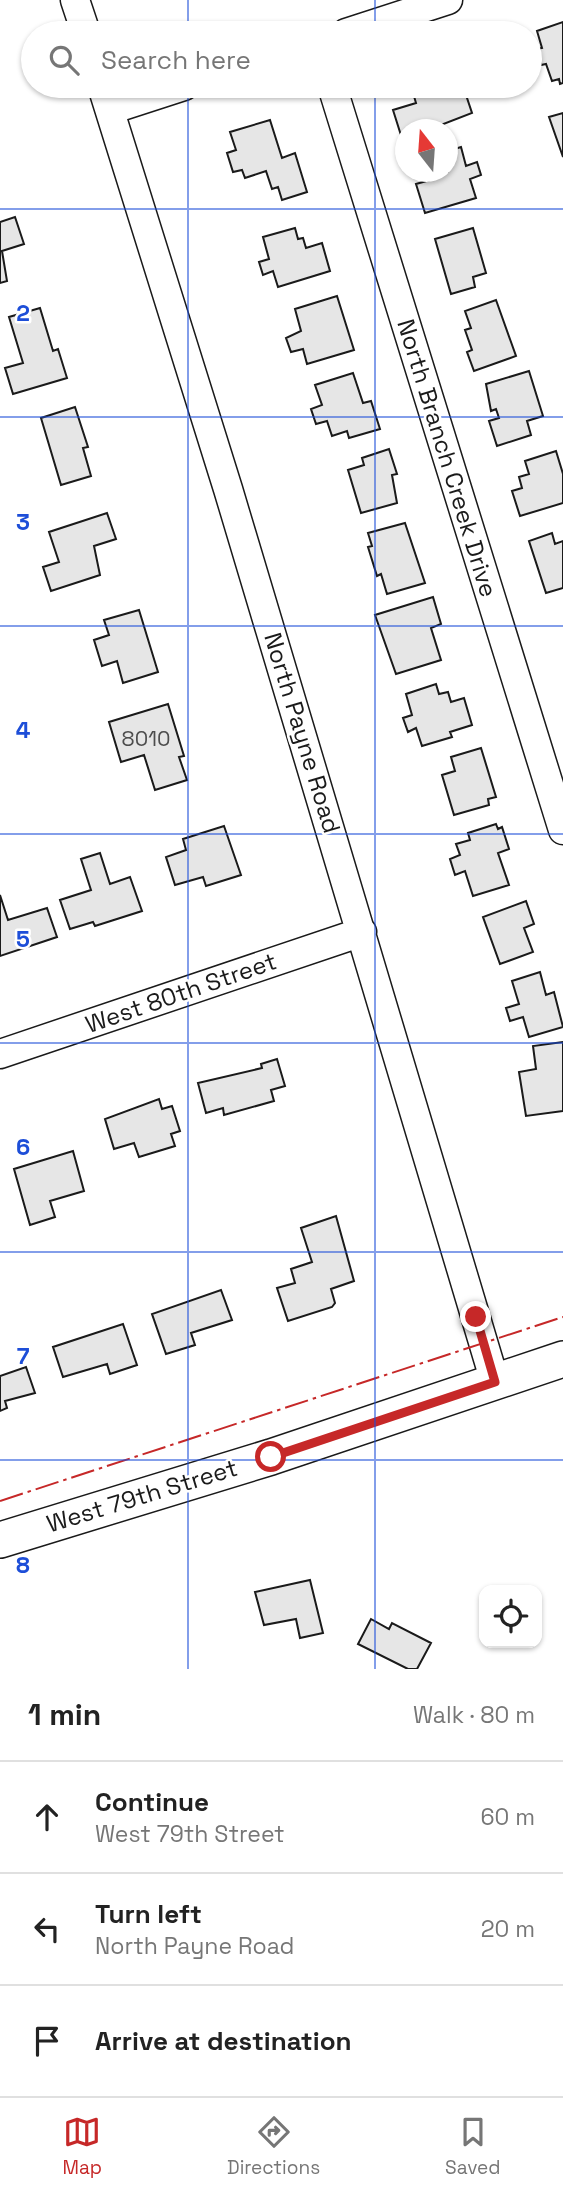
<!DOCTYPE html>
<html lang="en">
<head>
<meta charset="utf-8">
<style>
	body { margin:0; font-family:"Space Grotesk",sans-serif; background:#f2f2f2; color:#222 }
	.controls { position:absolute; right:21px; bottom:21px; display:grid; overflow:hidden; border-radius:14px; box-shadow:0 2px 5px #0004 }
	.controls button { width:63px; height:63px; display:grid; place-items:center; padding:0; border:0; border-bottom:2px solid #e0e0e0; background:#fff; color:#222; font:35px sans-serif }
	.compass { position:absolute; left:395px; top:119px; width:63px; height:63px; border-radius:50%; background:#fff; box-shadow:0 2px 5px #0004; rotate:343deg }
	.stop { position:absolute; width:21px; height:21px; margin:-16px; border:5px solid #c62828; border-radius:50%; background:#fff }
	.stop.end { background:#c62828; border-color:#fff; box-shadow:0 2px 7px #0008 }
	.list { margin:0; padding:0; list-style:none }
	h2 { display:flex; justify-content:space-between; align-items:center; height:91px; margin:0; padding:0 28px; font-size:30px }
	h2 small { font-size:23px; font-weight:400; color:#767676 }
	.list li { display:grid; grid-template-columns:46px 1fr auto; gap:21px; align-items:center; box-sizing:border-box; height:112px; padding:0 28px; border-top:2px solid #e0e0e0 }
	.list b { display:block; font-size:26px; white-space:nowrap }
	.list p { margin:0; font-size:23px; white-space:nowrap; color:#767676 }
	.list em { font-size:23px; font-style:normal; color:#767676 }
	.icon { flex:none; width:38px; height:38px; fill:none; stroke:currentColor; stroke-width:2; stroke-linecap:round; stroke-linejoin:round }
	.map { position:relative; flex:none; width:563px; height:1669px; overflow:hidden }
	.search { position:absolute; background:#fff; box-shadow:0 2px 5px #0004; left:21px; right:21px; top:21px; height:77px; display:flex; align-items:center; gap:18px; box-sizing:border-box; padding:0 24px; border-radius:38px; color:#767676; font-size:26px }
	.sheet { height:427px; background:#fff }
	nav { display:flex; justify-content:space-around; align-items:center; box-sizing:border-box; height:98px; border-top:2px solid #e0e0e0; background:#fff; font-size:19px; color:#767676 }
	nav a { display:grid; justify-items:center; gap:4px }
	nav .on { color:#c62828 }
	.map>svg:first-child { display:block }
	.building { fill:#e6e6e6; stroke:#1a1a1a; stroke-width:2 }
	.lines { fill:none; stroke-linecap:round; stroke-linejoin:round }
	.minor-casing { stroke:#1a1a1a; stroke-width:31 }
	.major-casing { stroke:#1a1a1a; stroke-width:38 }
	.minor { stroke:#fff; stroke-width:28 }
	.major { stroke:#fff; stroke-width:35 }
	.power { stroke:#c62828; stroke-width:2; stroke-dasharray:24 5 3.5 5; stroke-linecap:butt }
	.route { stroke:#c62828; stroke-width:9 }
	.grid { fill:none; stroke:#1d4ed8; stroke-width:2; stroke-opacity:0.55 }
	.labels { text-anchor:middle; stroke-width:5; stroke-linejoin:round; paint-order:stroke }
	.number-label { font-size:21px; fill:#4d4d4d }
	.street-label { font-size:24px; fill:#1a1a1a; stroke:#fff }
	.grid-label { font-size:23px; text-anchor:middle; font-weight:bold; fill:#1d4ed8; stroke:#fff; stroke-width:5; stroke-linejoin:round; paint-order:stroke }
</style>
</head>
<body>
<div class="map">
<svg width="563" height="1669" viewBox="0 0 563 1669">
	<rect width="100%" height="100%" fill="#fff"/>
	<path class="building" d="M563,22v61l-3,1 -1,-5 -7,2 -6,-17 -5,1 -5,-16 6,-1 -5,-17z
		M411,86h52l9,27 -44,17h-22l-1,18 -12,-38 23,-7z
		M563,113v44l-14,-40z
		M270,120l12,38 13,-5 12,39 -25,8 -4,-13 -6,2 -6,-18 -21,7 -3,-8 -9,2 -6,-19 9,-3 -6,-18z
		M461,147l5,19 11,-4 4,13 -11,4 6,19 -51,15 -9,-29 21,-6 -2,-6h13v-21z
		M15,217l9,27 -22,7 5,30 -7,2v-61z
		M295,228l3,11 5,-1 3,10 16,-5 8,28 -52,16 -5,-16 -10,4 -4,-13 10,-3 -6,-22z
		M473,228l13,45 -13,4 2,10 -24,7 -16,-55z
		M337,296l17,54 -47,14 -4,-15 -12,3 -5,-14 15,-7 -6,-22z
		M496,300l20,56 -42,15 -7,-19 5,-2 -7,-20 6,-2 -6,-17z
		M40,308l13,43 5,-2 9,29 -54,16 -8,-26 18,-5 -14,-46z
		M529,371l14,45 -16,5 4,14 -34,11 -8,-25 10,-3 -3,-9 -5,2 -5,-27z
		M353,373l10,30 8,-2 9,28 -31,9 -2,-7 -15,5 -5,-15 -11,3 -5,-15 11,-4 -7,-20z
		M75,407l13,40 -5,1 8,28 -30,9 -20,-67z
		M389,449l8,25 -5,1 5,28 -36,10 -13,-43 16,-5 -2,-7z
		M556,451l7,23v29l-43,13 -8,-25 10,-3 -3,-11 10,-3 -4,-13z
		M107,513l9,26 -22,7 6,29 -49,16 -8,-24 16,-5 -10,-30z
		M405,523l20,60 -38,11 -6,-20 -4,2 -9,-29 4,-1 -4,-13z
		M552,533l3,11 8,-3v47l-17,5 -17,-52z
		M433,597l8,27 -10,4 10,32 -45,14 -21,-59z
		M139,610l19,62 -35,11 -6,-22 -15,5 -8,-26 15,-5 -5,-15z
		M436,684l3,10 9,-2 3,10 13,-4 8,27 -22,7 2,5 -30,9 -6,-18 -8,4 -5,-14 9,-3 -6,-21z
		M168,704l16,52 -5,1 8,23 -32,10 -11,-35 -23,7 -12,-40z
		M481,748l15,49 -8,2 1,6 -35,10 -12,-40 13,-4 -4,-14z
		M496,824l2,5 4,-2 7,22 -11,4 11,32 -36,11 -8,-25 -10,4 -5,-16 10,-4 -4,-11 14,-4 -2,-7z
		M224,826l17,49 -35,11 -3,-9 -28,8 -9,-28 20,-7 -3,-11z
		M100,853l10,31 20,-7 12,34 -47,15 -2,-4 -23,7 -10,-29 31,-10 -10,-31z
		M0,895l8,25 39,-12 10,29 -57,19z
		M526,901l8,23 -10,4 9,24 -33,12 -17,-47z
		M540,972l6,23 8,-3 9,35 -34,10 -6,-20 -13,4 -4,-13 13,-4 -7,-23z
		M563,1042v69l-37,5 -7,-44 17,-3 -3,-23z
		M277,1059l8,27 -14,4 3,11 -50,14 -1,-7 -17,5 -8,-30 64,-15 -1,-4z
		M159,1099l3,10 10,-3 8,25 -9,3 4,12 -36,11 -5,-14 -20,6 -9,-30z
		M73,1151l11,40 -34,10 5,16 -25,8 -16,-56z
		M336,1216l18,65 -23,8 4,14 -3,4 -44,14 -11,-33 18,-5 -4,-14 21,-7 -11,-34z
		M221,1290l11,30 -41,13 4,12 -29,9 -14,-40z
		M123,1324l14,41 -27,9 -3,-10 -44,13 -10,-30z
		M26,1367l9,26 -30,8 2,7 -7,3v-35z
		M310,1580l13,53 -23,5 -4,-19 -32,6 -9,-33z
		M371,1619l18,10 3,-6 39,20 -14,26h-9l-50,-25z"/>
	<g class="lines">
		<g class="minor-casing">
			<path id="minor" d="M75,0l11,33
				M346,33l102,-33
				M102,86l126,403 267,893
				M332,86l231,744
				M110,110l74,-24
				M0,1054l362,-122"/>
		</g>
		<g class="major-casing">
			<path id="major" d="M0,1540l271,-83 292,-98"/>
		</g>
		<use href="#minor" class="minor"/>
		<use href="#major" class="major"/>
		<path class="power" d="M0,1501l563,-184"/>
	</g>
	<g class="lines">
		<path class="route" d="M271,1457l224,-75 -19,-65"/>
	</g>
	<path class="grid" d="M188,0v33M375,0v33M188,86v1583M375,86v1583M0,209h563M0,417h563M0,626h563M0,834h563M0,1043h563M0,1252h563M0,1460h563"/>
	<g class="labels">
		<g class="number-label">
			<text x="146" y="746">8010</text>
		</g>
		<g class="street-label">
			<text transform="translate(447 458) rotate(73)" y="8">North Branch Creek Drive</text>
			<text transform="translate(302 733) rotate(73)" y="8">North Payne Road</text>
			<text transform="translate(181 993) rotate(-19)" y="8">West 80th Street</text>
			<text transform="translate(142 1496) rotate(-17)" y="8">West 79th Street</text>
		</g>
	</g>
	<g class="grid-label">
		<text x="23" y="321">2</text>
		<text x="23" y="530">3</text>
		<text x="23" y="738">4</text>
		<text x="23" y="947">5</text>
		<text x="23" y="1155">6</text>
		<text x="23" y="1364">7</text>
		<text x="23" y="1573">8</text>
	</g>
</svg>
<div class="controls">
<button><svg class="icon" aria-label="locate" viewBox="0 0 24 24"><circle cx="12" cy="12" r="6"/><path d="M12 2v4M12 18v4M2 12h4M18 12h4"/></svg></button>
</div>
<svg class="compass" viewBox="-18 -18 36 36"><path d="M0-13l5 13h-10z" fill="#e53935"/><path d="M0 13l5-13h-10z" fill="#767676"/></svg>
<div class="stop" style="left:271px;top:1457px"></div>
<div class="stop end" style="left:476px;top:1317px"></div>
<div class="search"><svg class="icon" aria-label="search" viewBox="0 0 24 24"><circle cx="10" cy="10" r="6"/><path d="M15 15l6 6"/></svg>Search here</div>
</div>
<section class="sheet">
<h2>1 min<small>Walk · 80 m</small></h2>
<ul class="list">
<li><svg class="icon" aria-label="ahead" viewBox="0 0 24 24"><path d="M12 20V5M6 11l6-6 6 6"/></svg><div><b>Continue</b><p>West 79th Street</p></div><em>60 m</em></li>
<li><svg class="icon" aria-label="left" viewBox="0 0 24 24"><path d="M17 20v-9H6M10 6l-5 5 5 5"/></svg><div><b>Turn left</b><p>North Payne Road</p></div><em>20 m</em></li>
<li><svg class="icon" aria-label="arrive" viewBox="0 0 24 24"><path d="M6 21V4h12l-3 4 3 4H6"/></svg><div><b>Arrive at destination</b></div></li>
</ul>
</section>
<nav>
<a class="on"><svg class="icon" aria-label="map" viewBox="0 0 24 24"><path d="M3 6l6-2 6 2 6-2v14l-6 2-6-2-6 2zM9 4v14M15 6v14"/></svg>Map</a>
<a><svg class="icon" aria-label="directions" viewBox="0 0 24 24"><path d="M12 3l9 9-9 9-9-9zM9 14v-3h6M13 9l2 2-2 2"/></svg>Directions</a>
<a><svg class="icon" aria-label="saved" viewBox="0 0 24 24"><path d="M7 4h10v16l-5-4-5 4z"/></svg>Saved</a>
</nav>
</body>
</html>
